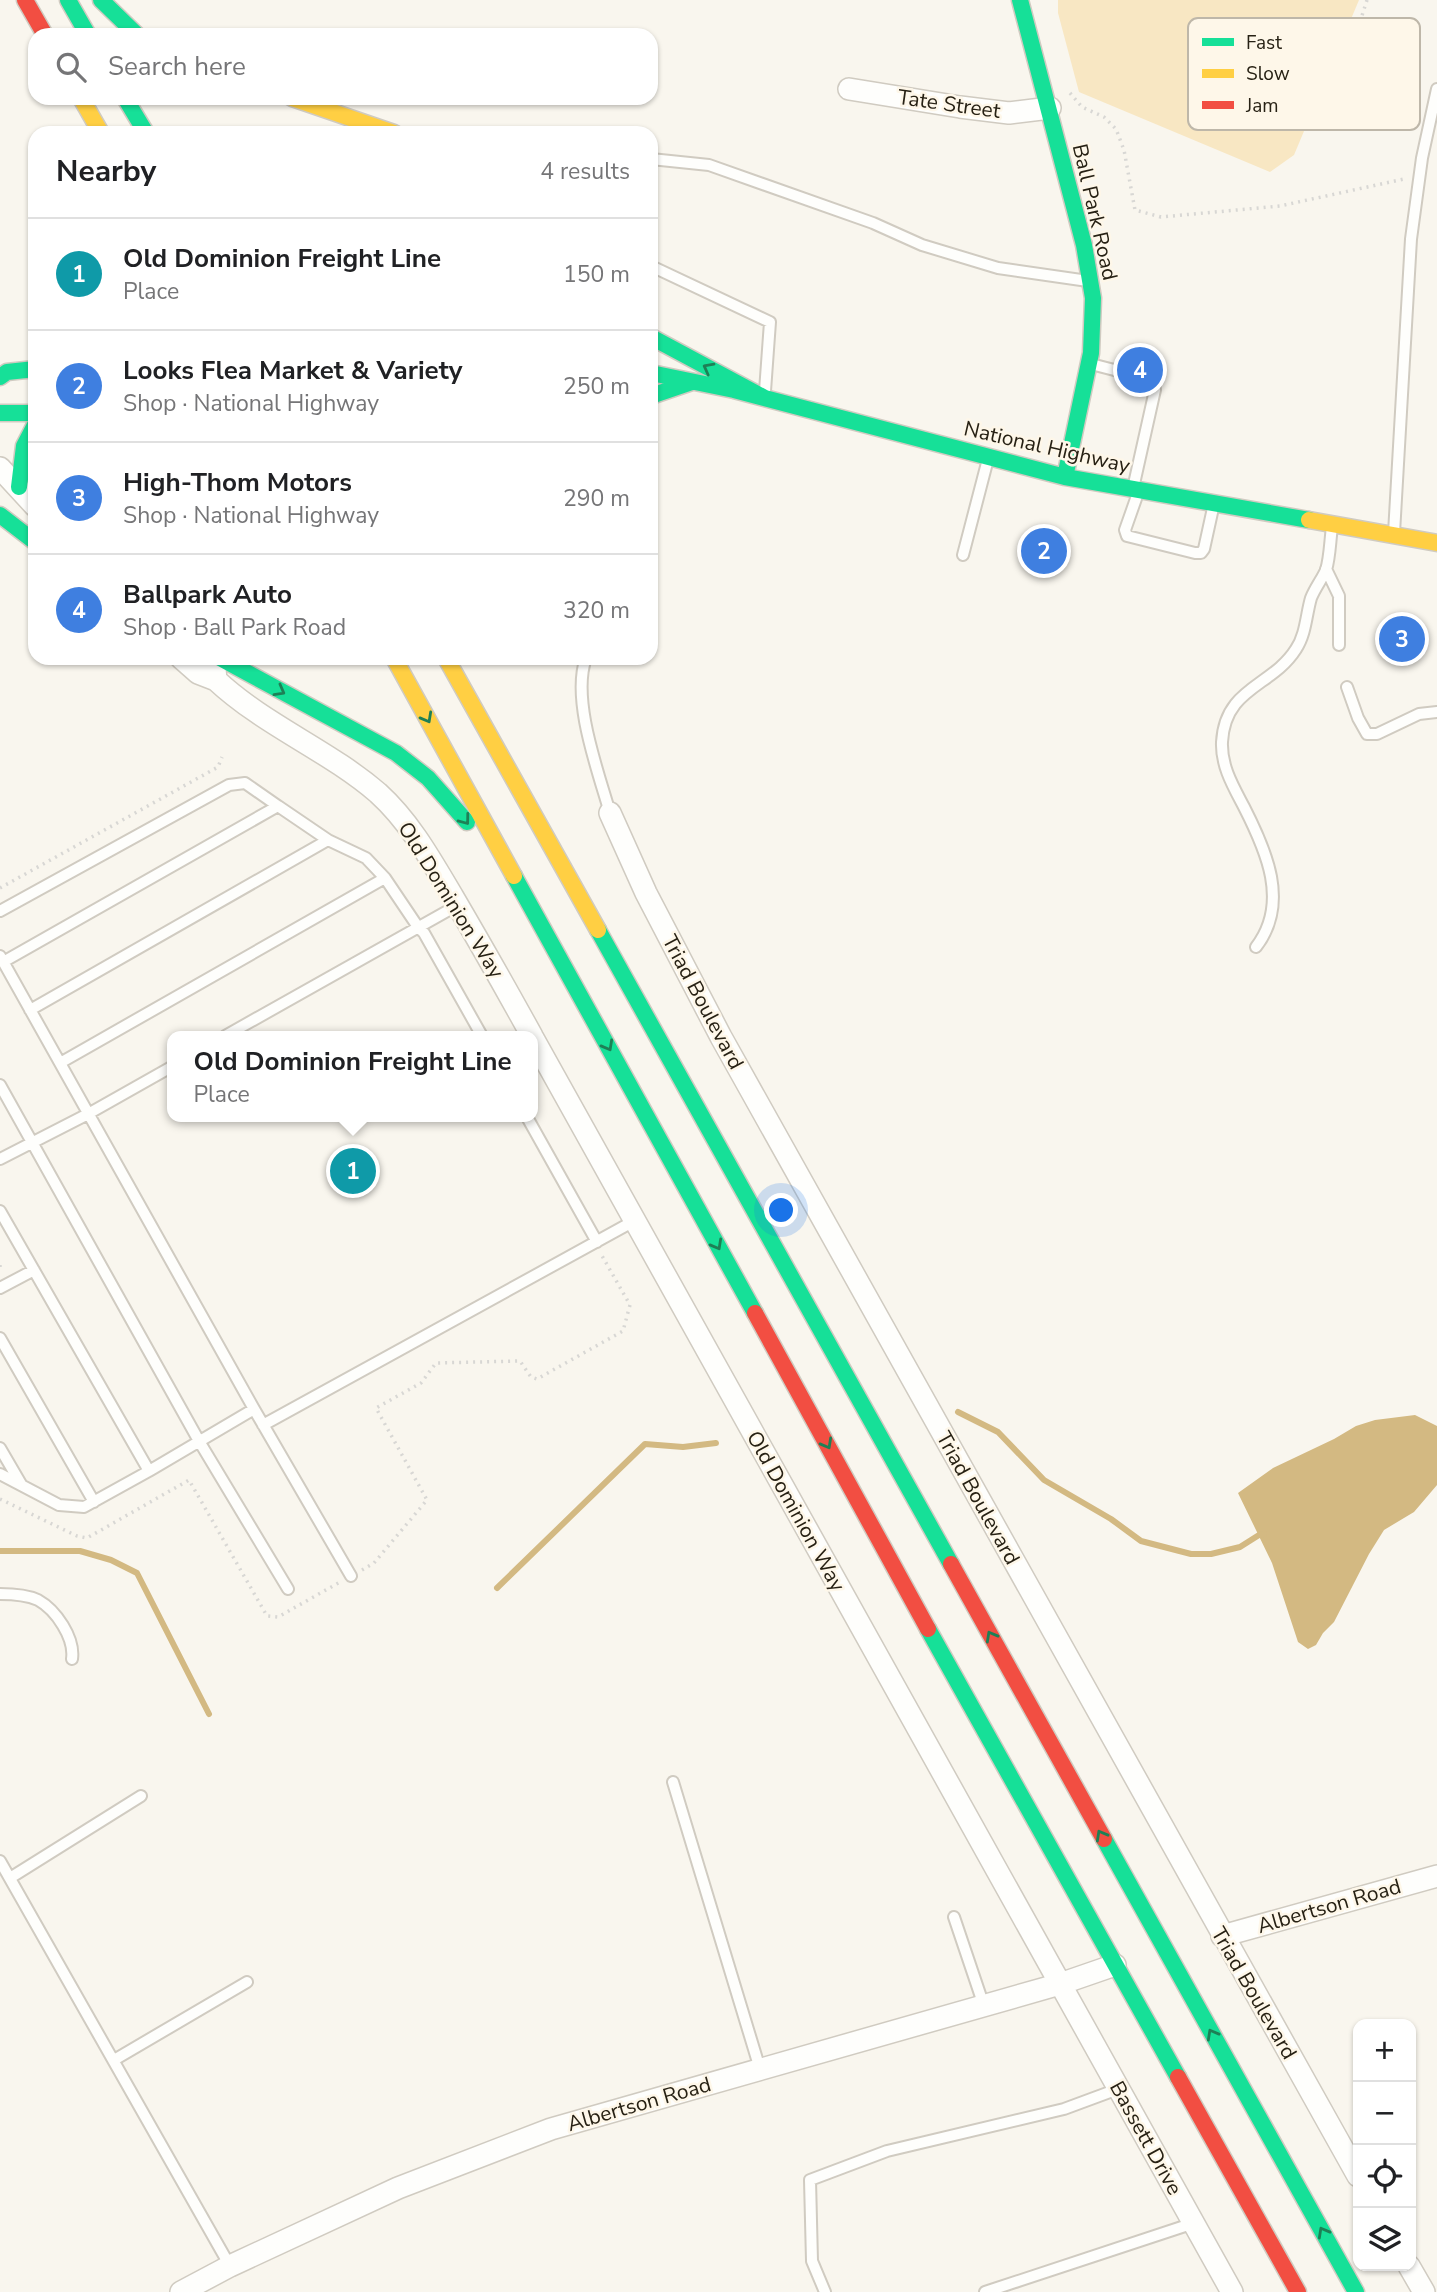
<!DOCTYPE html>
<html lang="en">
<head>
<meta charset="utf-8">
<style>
	body { margin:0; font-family:"Nunito Sans",sans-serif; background:#f6f6f6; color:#202124 }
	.controls { position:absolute; right:21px; bottom:21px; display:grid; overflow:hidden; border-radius:14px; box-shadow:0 2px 5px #0004 }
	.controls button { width:63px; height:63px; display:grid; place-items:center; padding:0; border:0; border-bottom:2px solid #e0e0e0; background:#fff; color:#202124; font:35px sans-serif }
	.you { position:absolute; left:782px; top:1211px; width:24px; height:24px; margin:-18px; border:5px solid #fff; border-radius:50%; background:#1a73e8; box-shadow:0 0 0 10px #1a73e833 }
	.badge { display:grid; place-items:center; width:46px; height:46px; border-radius:50%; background:#706c60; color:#fff; font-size:23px; font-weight:700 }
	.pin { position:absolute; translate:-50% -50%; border:4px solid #fff; box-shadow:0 2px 7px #0006 }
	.popup { position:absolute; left:167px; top:1031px; width:371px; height:91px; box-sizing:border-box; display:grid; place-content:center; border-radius:14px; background:#fff; filter:drop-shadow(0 2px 5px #0005); font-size:23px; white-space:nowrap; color:#757577 }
	.popup b { font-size:26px; color:#202124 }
	.popup::after { content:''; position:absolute; left:50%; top:100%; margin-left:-14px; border:14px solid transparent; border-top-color:#fff }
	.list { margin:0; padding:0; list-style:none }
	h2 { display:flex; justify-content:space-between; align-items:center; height:91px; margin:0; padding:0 28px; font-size:30px }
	h2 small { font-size:23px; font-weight:400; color:#757577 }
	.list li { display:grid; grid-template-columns:46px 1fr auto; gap:21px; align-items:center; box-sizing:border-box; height:112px; padding:0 28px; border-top:2px solid #e0e0e0 }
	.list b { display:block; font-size:26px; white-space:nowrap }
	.list p { margin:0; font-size:23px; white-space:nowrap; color:#757577 }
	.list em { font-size:23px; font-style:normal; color:#757577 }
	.icon { flex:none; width:38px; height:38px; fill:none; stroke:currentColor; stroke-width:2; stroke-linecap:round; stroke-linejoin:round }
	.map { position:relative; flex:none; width:1437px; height:2292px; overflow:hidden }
	.search { position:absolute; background:#fff; box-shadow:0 2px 5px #0004; left:28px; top:28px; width:630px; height:77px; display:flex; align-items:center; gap:18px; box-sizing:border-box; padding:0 24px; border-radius:21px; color:#757577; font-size:26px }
	.panel { position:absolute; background:#fff; box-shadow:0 2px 5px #0004; left:28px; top:126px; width:630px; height:539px; border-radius:21px }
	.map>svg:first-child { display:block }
	.green { fill:#f8e7c3 }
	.water { fill:#d3b982 }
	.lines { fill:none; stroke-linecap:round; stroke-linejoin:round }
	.stream { stroke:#d3b982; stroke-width:6 }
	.lane-casing { stroke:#d0cbc1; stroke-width:14 }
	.street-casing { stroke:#d0cbc1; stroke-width:24 }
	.fast-casing { stroke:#d0cbc1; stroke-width:19 }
	.slow-casing { stroke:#d0cbc1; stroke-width:19 }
	.jam-casing { stroke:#d0cbc1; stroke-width:19 }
	.path { stroke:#d8d7d4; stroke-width:3.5; stroke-dasharray:2 5; stroke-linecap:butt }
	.lane { stroke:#fefefc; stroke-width:10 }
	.street { stroke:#fefefc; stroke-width:21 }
	.fast { stroke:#16e098; stroke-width:16 }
	.slow { stroke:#ffcf43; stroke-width:16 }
	.jam { stroke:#f24e42; stroke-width:16 }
	.oneway { stroke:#1e8056 }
	.labels { text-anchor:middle; stroke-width:5; stroke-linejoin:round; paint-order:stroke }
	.street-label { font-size:21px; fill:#272114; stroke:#fef7e9 }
	.key { fill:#fef7e9; stroke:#beb7a9; stroke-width:2 }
	.key-label { font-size:19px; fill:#272114 }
</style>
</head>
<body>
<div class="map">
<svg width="1437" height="2292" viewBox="0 0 1437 2292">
	<rect width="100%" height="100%" fill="#f9f6ee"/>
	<path class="green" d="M1058,0h301l-65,155 -24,17 -191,-80 -21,-79z"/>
	<path class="water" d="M1415,1415l22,11v59l-23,27 -30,18 -15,24 -35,68 -11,11 -7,12 -8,4 -10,-7 -26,-79 -34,-70 35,-25 61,-29 22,-13 19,-6z"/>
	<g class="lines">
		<path class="stream" d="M958,1412l40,20 46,48 67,39 30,22 50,13h20l29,-7 19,-12 5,-1
			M0,1551h80l31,9 26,13 72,141
			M497,1588l148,-144 38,3 33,-4"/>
		<g class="lane-casing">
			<path id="lane" d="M651,159l58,6 164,58 49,22 76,23 90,13
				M651,266l119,56 -5,69
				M1091,364l58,15 5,5 1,6 -21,94
				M1138,493l-13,37 2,6 68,17h6l3,-4 9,-41
				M1394,533l17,-294 11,-81 15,-69
				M963,555l25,-96
				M1326,569l13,27v49
				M586,658c-15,41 12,113 24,155
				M1347,687l11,31 9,16h10l42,-20 18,-2
				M0,911l229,-126 16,-2 33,23
				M1256,947c34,-44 10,-97 -12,-140 -11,-21 -23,-41 -22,-65 3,-55 50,-55 74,-93 10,-15 10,-34 15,-51 4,-10 11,-19 15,-28 4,-13 4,-29 6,-43
				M0,956l254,453 97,167
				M3,962l275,-156 50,34
				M30,1010l298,-170 38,18 19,20 33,49 6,6 58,103
				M225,1036l233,-131
				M60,1063l325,-185
				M0,1085l199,356 89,148
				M527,1117l70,125
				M0,1159l88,-45 85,-48
				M0,1211l149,260 105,-62
				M0,1288l34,-18
				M0,1338l94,164
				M263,1425l371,-204
				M0,1448l21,36
				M0,1474l59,31 25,2 65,-36
				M0,1594c12,0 27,1 38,6 18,10 37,38 34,59
				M673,1782l87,287
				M0,1861l230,405
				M10,1878l131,-82
				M954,1917l30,89
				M114,2060l133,-78
				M825,2292l-13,-31 -2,-81 77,-29 177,-42 54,-20
				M985,2292l209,-69"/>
		</g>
		<g class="street-casing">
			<path id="street" d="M849,89l111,18 49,6 41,-5
				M0,468l35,38
				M181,658l17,15 18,7 -1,-11
				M216,680c48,45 112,70 162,113 32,29 53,67 75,104 27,46 53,92 79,139
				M610,813l36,80 75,144 637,1139
				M533,1038l699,1254
				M1222,1936l215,-60
				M1409,2266l15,26
				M181,2292l49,-26 168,-78 153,-59 509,-145 55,-19"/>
		</g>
		<g class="fast-casing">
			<path id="fast" d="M68,0l20,35
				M101,0l36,35
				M1020,0l64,245 9,53 -2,55 -26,124
				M125,98l21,35
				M651,337l114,61
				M651,373l83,17 331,87 244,43
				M0,377l7,-5 28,-3
				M651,396l41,-14
				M0,413h35
				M19,487l5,-41 11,-21
				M0,515l35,27
				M220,658l176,95 32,25 39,44
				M514,876l241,437
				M598,930l353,634
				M928,1629l250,448
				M1104,1839l252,453"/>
		</g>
		<g class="slow-casing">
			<path id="slow" d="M81,98l20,35
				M292,98l102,35
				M1309,520l128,23
				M394,658l120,218
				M446,658l152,272"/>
		</g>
		<g class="jam-casing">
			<path id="jam" d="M25,0l20,35
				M755,1313l173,316
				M951,1564l153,275
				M1178,2077l120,215"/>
		</g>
		<path class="path" d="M1367,0l-8,25 27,63 8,10 24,11
			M1070,93l12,14 22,10 12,12 8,21 11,60 26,7 119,-11 124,-27
			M0,888l218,-121 4,-10
			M0,1265v3
			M0,1499l77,37 10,2 102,-58 78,136 11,1 62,-35
			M362,1570l12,-7 53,-63 -51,-92 45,-25 15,-20 84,-2 11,16 6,2 86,-48 7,-26 -29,-51"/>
		<use href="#lane" class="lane"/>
		<use href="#street" class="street"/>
		<use href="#fast" class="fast"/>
		<use href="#slow" class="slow"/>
		<use href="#jam" class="jam"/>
	</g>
	<defs><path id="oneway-chevron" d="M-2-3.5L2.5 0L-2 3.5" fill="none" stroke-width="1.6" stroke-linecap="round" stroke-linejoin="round" transform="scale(1.75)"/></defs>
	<g class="oneway">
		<use href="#oneway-chevron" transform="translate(708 368) rotate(-152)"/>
		<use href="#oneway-chevron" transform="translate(280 691) rotate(29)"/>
		<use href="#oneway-chevron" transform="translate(427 718) rotate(61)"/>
		<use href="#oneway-chevron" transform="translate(465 820) rotate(53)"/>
		<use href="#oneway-chevron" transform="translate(608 1046) rotate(61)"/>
		<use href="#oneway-chevron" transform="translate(717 1245) rotate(61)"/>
		<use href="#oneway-chevron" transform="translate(827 1444) rotate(61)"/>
		<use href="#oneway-chevron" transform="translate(991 1636) rotate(-119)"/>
		<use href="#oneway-chevron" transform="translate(1101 1835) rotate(-119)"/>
		<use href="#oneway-chevron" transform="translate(1212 2034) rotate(-119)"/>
		<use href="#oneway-chevron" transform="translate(1323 2232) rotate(-119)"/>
	</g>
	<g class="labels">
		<g class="street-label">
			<text transform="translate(949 104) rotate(8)" y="7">Tate Street</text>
			<text transform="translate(1095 212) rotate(77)" y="7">Ball Park Road</text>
			<text transform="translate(1047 447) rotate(13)" y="7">National Highway</text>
			<text transform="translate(451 900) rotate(58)" y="7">Old Dominion Way</text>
			<text transform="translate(703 1002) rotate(62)" y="7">Triad Boulevard</text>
			<text transform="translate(978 1498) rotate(61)" y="7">Triad Boulevard</text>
			<text transform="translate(796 1511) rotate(61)" y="7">Old Dominion Way</text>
			<text transform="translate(1329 1906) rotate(-16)" y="7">Albertson Road</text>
			<text transform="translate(1254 1993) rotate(60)" y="7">Triad Boulevard</text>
			<text transform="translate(639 2104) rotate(-16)" y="7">Albertson Road</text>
			<text transform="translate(1146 2138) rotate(61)" y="7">Bassett Drive</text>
		</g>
	</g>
	<rect x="1188" y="18" width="232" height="112" rx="10" class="key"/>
	<rect x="1202" y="38" width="32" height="8" fill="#16e098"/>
	<rect x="1202" y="69" width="32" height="9" fill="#ffcf43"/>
	<rect x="1202" y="101" width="32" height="8" fill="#f24e42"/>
	<g class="key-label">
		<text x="1246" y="49">Fast</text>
		<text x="1246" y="80">Slow</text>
		<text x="1246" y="112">Jam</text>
	</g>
</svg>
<div class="controls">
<button>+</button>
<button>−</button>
<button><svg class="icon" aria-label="locate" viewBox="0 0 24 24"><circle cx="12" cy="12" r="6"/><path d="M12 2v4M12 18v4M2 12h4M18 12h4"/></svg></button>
<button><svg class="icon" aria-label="layers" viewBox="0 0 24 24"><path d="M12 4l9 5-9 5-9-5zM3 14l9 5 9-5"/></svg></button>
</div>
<div class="you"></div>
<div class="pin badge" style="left:353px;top:1171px;background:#0f9aa8">1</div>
<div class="popup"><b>Old Dominion Freight Line</b>Place</div>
<div class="pin badge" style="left:1044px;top:551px;background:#3f7fe0">2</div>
<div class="pin badge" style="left:1402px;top:639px;background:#3f7fe0">3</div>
<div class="pin badge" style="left:1140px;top:370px;background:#3f7fe0">4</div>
<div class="search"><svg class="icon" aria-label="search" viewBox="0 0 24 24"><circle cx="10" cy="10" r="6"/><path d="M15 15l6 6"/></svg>Search here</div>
<section class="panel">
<h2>Nearby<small>4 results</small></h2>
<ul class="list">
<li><span class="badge" style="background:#0f9aa8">1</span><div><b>Old Dominion Freight Line</b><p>Place</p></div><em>150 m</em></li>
<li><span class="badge" style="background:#3f7fe0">2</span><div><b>Looks Flea Market &amp; Variety</b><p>Shop · National Highway</p></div><em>250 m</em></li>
<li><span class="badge" style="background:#3f7fe0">3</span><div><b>High-Thom Motors</b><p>Shop · National Highway</p></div><em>290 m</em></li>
<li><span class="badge" style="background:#3f7fe0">4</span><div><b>Ballpark Auto</b><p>Shop · Ball Park Road</p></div><em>320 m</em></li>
</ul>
</section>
</div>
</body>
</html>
